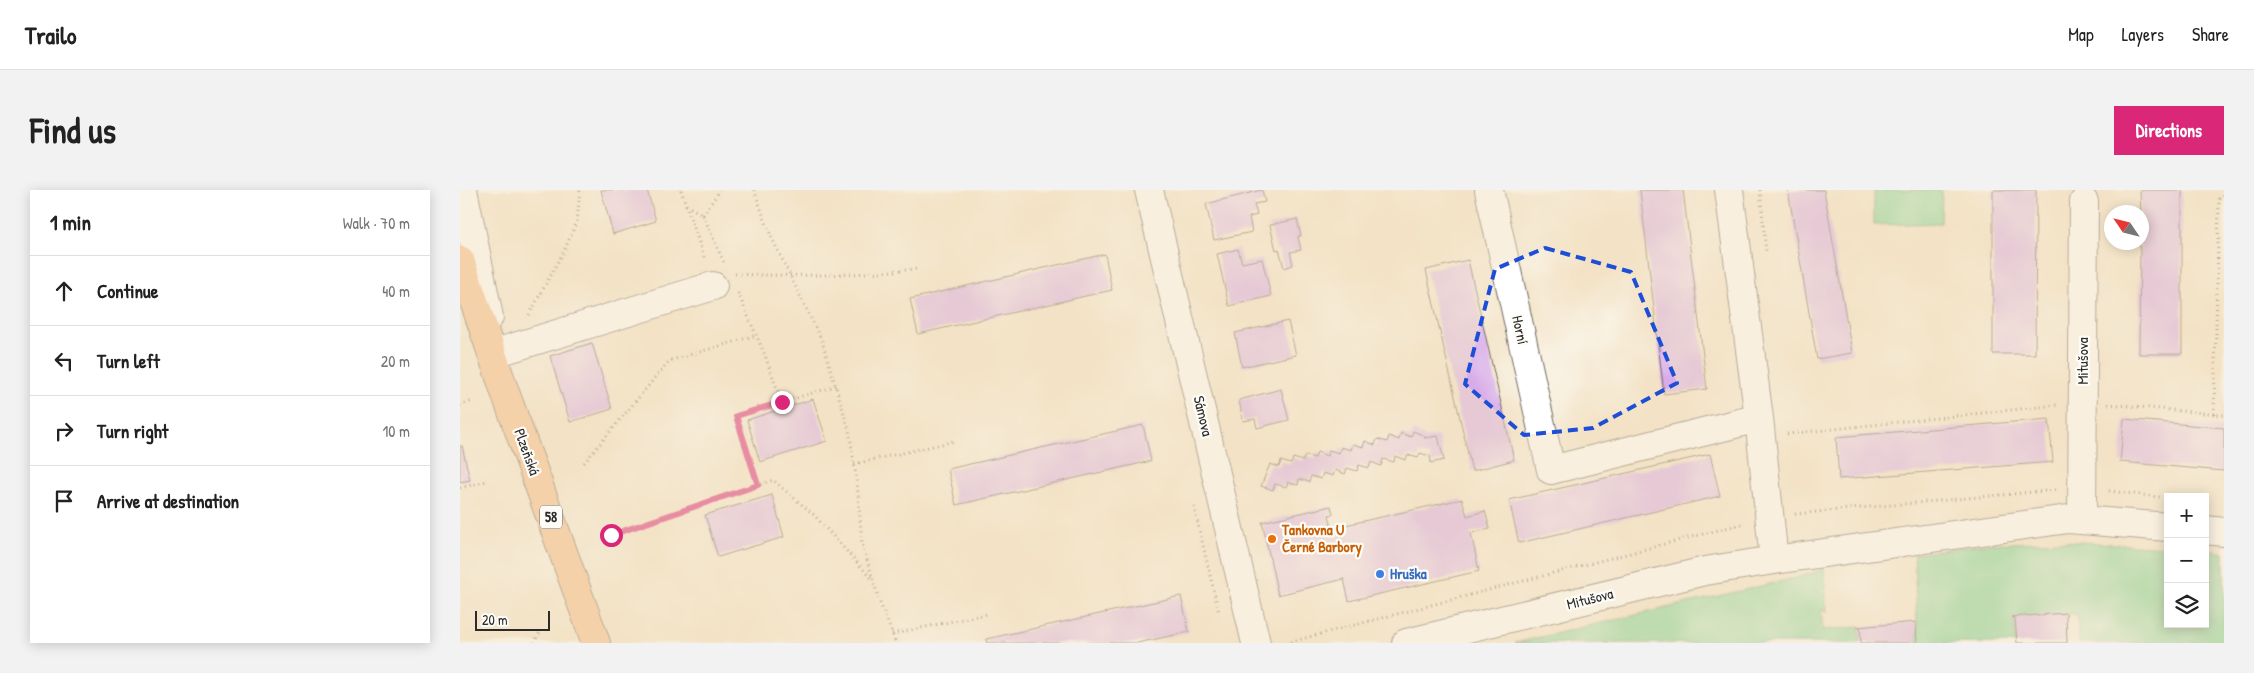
<!DOCTYPE html>
<html lang="en">
<head>
<meta charset="utf-8">
<style>
	body { margin:0; font-family:"Patrick Hand",sans-serif; background:#f2f2f2; color:#222 }
	.controls { position:absolute; right:15px; bottom:15px; display:grid; overflow:hidden; border-radius:0px; box-shadow:0 2px 12px #0003 }
	.controls button { width:45px; height:45px; display:grid; place-items:center; padding:0; border:0; border-bottom:1px solid #e0e0e0; background:#fff; color:#222; font:25px sans-serif }
	.compass { position:absolute; left:1644px; top:15px; width:45px; height:45px; border-radius:50%; background:#fff; box-shadow:0 2px 12px #0003; rotate:305deg }
	.scale { position:absolute; left:15px; bottom:12px; width:75px; box-sizing:border-box; padding-left:5px; border:2px solid #2b2b2b; border-top:0; font-size:14px; line-height:18px; white-space:nowrap; color:#2b2b2b; -webkit-text-stroke:4px #fdfcf7; paint-order:stroke }
	.stop { position:absolute; width:15px; height:15px; margin:-11px; border:4px solid #db2777; border-radius:50%; background:#fff }
	.stop.end { background:#db2777; border-color:#fff; box-shadow:0 1px 5px #0008 }
	.list { margin:0; padding:0; list-style:none }
	h2 { display:flex; justify-content:space-between; align-items:center; height:65px; margin:0; padding:0 20px; font-size:21px }
	h2 small { font-size:16px; font-weight:400; color:#767676 }
	.list li { display:grid; grid-template-columns:32px 1fr auto; gap:15px; align-items:center; box-sizing:border-box; height:70px; padding:0 20px; border-top:1px solid #e0e0e0 }
	.list b { display:block; font-size:19px; white-space:nowrap }
	.list em { font-size:16px; font-style:normal; color:#767676 }
	.icon { flex:none; width:28px; height:28px; fill:none; stroke:currentColor; stroke-width:2; stroke-linecap:round; stroke-linejoin:round }
	.map { position:relative; flex:none; width:1764px; height:453px; overflow:hidden; border-radius:0px }
	header { display:flex; align-items:center; gap:30px; box-sizing:border-box; height:70px; padding:0 25px; background:#fff; border-bottom:1px solid #e0e0e0 }
	header strong { font-size:24px }
	nav { display:flex; gap:28px; margin-inline-start:auto; font-size:18px }
	.intro { display:flex; align-items:center; justify-content:space-between; box-sizing:border-box; height:120px; padding:0 30px }
	h1 { margin:0; font-size:35px }
	.button { padding:12px 22px; border-radius:0px; background:#db2777; color:#fff; font-size:18px; font-weight:700 }
	main { display:flex; gap:30px; padding:0 30px }
	aside { flex:1; background:#fff; border-radius:0px; box-shadow:0 2px 12px #0003 }
	.map>svg:first-child { display:block }
	.green { fill:#81d497; stroke:#568061 }
	.building { fill:#d8ace8 }
	.lines { fill:none; stroke-linecap:round; stroke-linejoin:round }
	.minor-casing { stroke:#716b61; stroke-width:30 }
	.major-casing { stroke:#716b61; stroke-width:30 }
	.path { stroke:#716b61; stroke-width:3; stroke-dasharray:1 4; stroke-linecap:butt }
	.minor { stroke:#fff; stroke-width:28 }
	.major { stroke:#f8bd89; stroke-width:28 }
	.route { stroke:#db2777; stroke-width:6 }
	.marked { fill:none; stroke:#1d4ed8; stroke-width:4; stroke-dasharray:10 6; stroke-linejoin:round }
	.food-dot { fill:#e8710a; stroke:#fdfcf7; stroke-width:2 }
	.shop-dot { fill:#3f7fe0; stroke:#fdfcf7; stroke-width:2 }
	.labels { text-anchor:middle; stroke-width:4.5; stroke-linejoin:round; paint-order:stroke }
	.shield { fill:#fdfcf7; stroke:#6a6a68; stroke-width:1 }
	.shield-label { font-size:14px; font-weight:bold; fill:#2b2b2b }
	.street-label { font-size:15px; fill:#2b2b2b; stroke:#fdfcf7 }
	.food-label { font-size:15px; font-weight:bold; fill:#c56008; stroke:#fdfcf7; text-anchor:start }
	.shop-label { font-size:15px; font-weight:bold; fill:#366cbe; stroke:#fdfcf7; text-anchor:start }
</style>
</head>
<body>
<header>
<strong>Trailo</strong>
<nav><a>Map</a><a>Layers</a><a>Share</a></nav>
</header>
<div class="intro"><h1>Find us</h1><a class="button">Directions</a></div>
<main>
<aside>
<h2>1 min<small>Walk · 70 m</small></h2>
<ul class="list">
<li><svg class="icon" aria-label="ahead" viewBox="0 0 24 24"><path d="M12 20V5M6 11l6-6 6 6"/></svg><div><b>Continue</b></div><em>40 m</em></li>
<li><svg class="icon" aria-label="left" viewBox="0 0 24 24"><path d="M17 20v-9H6M10 6l-5 5 5 5"/></svg><div><b>Turn left</b></div><em>20 m</em></li>
<li><svg class="icon" aria-label="right" viewBox="0 0 24 24"><path d="M7 20v-9h11M14 6l5 5-5 5"/></svg><div><b>Turn right</b></div><em>10 m</em></li>
<li><svg class="icon" aria-label="arrive" viewBox="0 0 24 24"><path d="M6 21V4h12l-3 4 3 4H6"/></svg><div><b>Arrive at destination</b></div></li>
</ul>
</aside>
<div class="map">
<svg width="1764" height="453" viewBox="0 0 1764 453">
	<rect width="100%" height="100%" fill="#fdfcf7"/>
	<filter id="ink" filterUnits="userSpaceOnUse"><feTurbulence type="fractalNoise" baseFrequency=".02" numOctaves="2"/><feDisplacementMap in="SourceGraphic" scale="10" xChannelSelector="R" yChannelSelector="G"/><feConvolveMatrix kernelMatrix="1 2 1 2 8 2 1 2 1" color-interpolation-filters="sRGB"/></filter>
	<filter id="wash" filterUnits="userSpaceOnUse"><feTurbulence type="fractalNoise" baseFrequency=".0096" numOctaves="4" result="noise"/><feDisplacementMap in="SourceGraphic" scale="20" xChannelSelector="R" yChannelSelector="G"/><feGaussianBlur stdDeviation="1.12" result="paint"/><feColorMatrix in="noise" values="0 0 0 0 0 0 0 0 0 0 0 0 0 0 0 0 0 1.4 0 .05"/><feComposite in="paint" operator="in"/></filter>
	<g filter="url(#wash)">
		<rect width="100%" height="100%" fill="#f3e2c5"/>
		<path class="green" d="M1414,0h68l-1,33 -67,2z
			M1601,351l107,6v77h37v-74l19,3v90h-145l-2,-29 -63,3 2,26h-98l-4,-89 70,-10z
			M1364,379l3,43 -6,-2 2,20 36,-3 1,16h-345l285,-66z"/>
		<g id="blocks">
			<path class="building" d="M141,0h46l9,31 -43,13z
				M802,0l3,12 -11,2 3,11 -8,2 3,15 -38,8 -8,-36z
				M1180,0h43l24,199 -43,5z
				M1328,0h36l28,163 -35,6z
				M1533,0h43l-1,164h-42z
				M1680,0h42v164h-43l1,-112h2z
				M837,29l4,17h-3l3,14 -11,2 3,13 -9,3 -5,-19 -3,1 -6,-25z
				M778,59l4,14 20,-4 9,37 -42,10 -12,-52z
				M645,64l7,36 -194,44 -8,-35z
				M1008,70l46,200 -42,11 -46,-201z
				M828,131l8,34 -54,12 -7,-34z
				M132,153l20,66 -42,13 -20,-66z
				M821,199l8,31 -32,8 -2,-9 -12,2 -4,-21z
				M353,209l14,42 -67,21 -13,-42z
				M1589,229l4,43 -214,17 -3,-42z
				M1664,229l100,9v43l-104,-9z
				M683,235l8,36 -195,44 -8,-36z
				M953,241l12,5 -1,2 14,-2 6,24 -13,3 -1,-7 -10,-3 -2,5 -10,-3 -3,5 -10,-4 -1,6 -11,-3 -2,7 -10,-4 -2,6 -10,-3 -2,6 -10,-3 -2,6 -10,-4 -2,6 -10,-3 -2,6 -10,-3 -2,6 -10,-3 -1,6 -10,-3 -2,5 -11,-3 -2,6 -12,-4 9,-22 9,3 2,-6 10,3 2,-6 10,3 2,-6 10,3 2,-6 10,4 2,-6 10,3 2,-6 10,3 2,-6 10,3 2,-6 10,4 2,-6 10,3 2,-6 10,4 2,-7 10,4z
				M0,256h2l8,34 -10,2z
				M1250,264l10,42 -201,47 -10,-43z
				M312,305l12,42 -66,20 -13,-42z
				M1002,309l5,17 18,-5 5,18 -19,4 8,38 -130,30 -5,-22 -66,16 -16,-73 69,-16 2,8 -4,1 3,13z
				M721,406l8,36 -52,11h-150l-1,-4z
				M1606,423l1,30h-50l-2,-25 -4,-1z
				M1456,432l1,21h-56l-1,-16h-3z"/>
		</g>
	</g>
	<g filter="url(#ink)">
		<use href="#blocks" fill-opacity="0" stroke="#716b61" stroke-width="1"/>
		<g class="lines">
			<g class="minor-casing">
				<path id="minor" d="M3,0l26,127
					M689,0l107,453
					M1029,0l62,280 208,-52
					M1269,0l30,228 15,142
					M32,164l221,-68
					M1622,330l2,-318
					M1745,340l19,2
					M946,453l299,-72 69,-11 294,-41 100,8"/>
			</g>
			<g class="major-casing">
				<path id="major" d="M0,70l45,132 91,251"/>
			</g>
			<path class="path" d="M221,0l24,70
				M294,0l17,46 51,105 27,89 8,52 5,61 18,60 16,40
				M1300,0l6,62
				M226,15l17,10 21,48
				M243,25l17,-25
				M275,84c61,3 121,1 181,-5
				M278,103l26,60 18,49
				M69,125l35,-64 13,-29 3,-32
				M376,196l-100,30 22,69 15,-5 41,35 58,64
				M1648,214l116,11
				M0,215l13,-4
				M1754,224l5,-215 5,-4
				M1327,244l270,-29
				M124,273l85,-102 88,-26
				M394,274l101,-23
				M0,298l27,-7
				M1649,301l58,7
				M734,317l25,106
				M1335,324l260,-24
				M151,345l147,-50
				M432,444l95,-20
				M74,453l6,-11
				M826,453l459,-120"/>
			<use href="#minor" class="minor"/>
			<use href="#major" class="major"/>
		</g>
	</g>
	<g class="lines" filter="url(#ink)">
		<path class="route" d="M151,345l147,-50 -22,-69 46,-14"/>
	</g>
	<path d="M0 0H1764V453H0ZM1085,58l86,24 46,111 -84,45 -69,7 -59,-51 30,-115z" fill="#f3e2c5" fill-opacity=".55" fill-rule="evenodd"/>
	<path class="marked" d="M1085,58l86,24 46,111 -84,45 -69,7 -59,-51 30,-115z"/>
	<circle class="food-dot" cx="812" cy="349" r="5"/>
	<circle class="shop-dot" cx="920" cy="384" r="5"/>
	<g class="labels">
		<rect class="shield" x="80" y="315.5" width="22" height="23" rx="4"/>
		<g class="shield-label">
			<text x="91" y="332">58</text>
		</g>
		<g class="street-label">
			<text transform="translate(1060 140) rotate(78)" y="5">Horní</text>
			<text transform="translate(1623 171) rotate(-90)" y="5">Mitušova</text>
			<text transform="translate(743 226) rotate(77)" y="5">Sámova</text>
			<text transform="translate(67 262) rotate(70)" y="5">Plzeňská</text>
			<text transform="translate(1130 409) rotate(-14)" y="5">Mitušova</text>
		</g>
		<g class="food-label">
			<text x="822" y="345">Tankovna U<tspan x="822" dy="17">Černé Barbory</tspan></text>
		</g>
		<g class="shop-label">
			<text x="930" y="389">Hruška</text>
		</g>
	</g>
</svg>
<div class="controls">
<button>+</button>
<button>−</button>
<button><svg class="icon" aria-label="layers" viewBox="0 0 24 24"><path d="M12 4l9 5-9 5-9-5zM3 14l9 5 9-5"/></svg></button>
</div>
<svg class="compass" viewBox="-18 -18 36 36"><path d="M0-13l5 13h-10z" fill="#e53935"/><path d="M0 13l5-13h-10z" fill="#767676"/></svg>
<div class="scale">20 m</div>
<div class="stop" style="left:151px;top:345px"></div>
<div class="stop end" style="left:322px;top:212px"></div>
</div>
</main>
</body>
</html>
